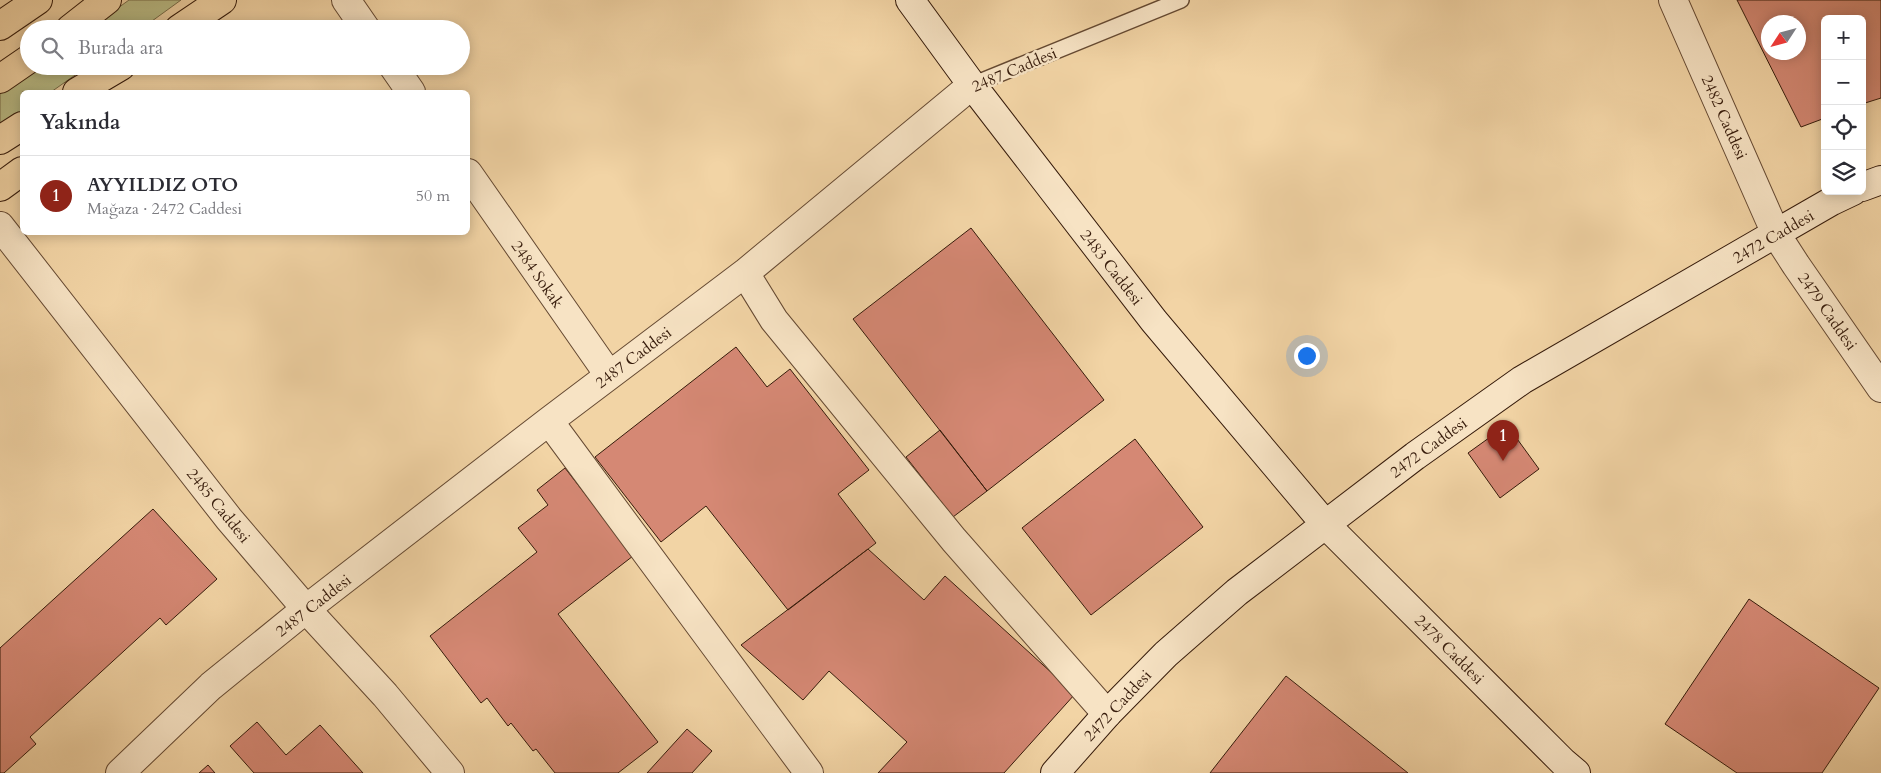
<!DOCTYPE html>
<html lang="tr">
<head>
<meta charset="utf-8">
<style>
	body { margin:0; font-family:Cardo,serif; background:#f7f7f7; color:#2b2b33 }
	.controls { position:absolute; right:15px; top:15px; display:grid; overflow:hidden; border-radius:8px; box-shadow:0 2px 12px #0003 }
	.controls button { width:45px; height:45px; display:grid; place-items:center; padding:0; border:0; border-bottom:1px solid #e1e1e2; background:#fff; color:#2b2b33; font:25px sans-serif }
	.compass { position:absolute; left:1761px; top:15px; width:45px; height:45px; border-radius:50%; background:#fff; box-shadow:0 2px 12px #0003; rotate:234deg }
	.you { position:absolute; left:1306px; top:355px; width:18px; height:18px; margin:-12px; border:4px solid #fff; border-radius:50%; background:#1a73e8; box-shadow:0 0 0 8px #1a73e833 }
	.badge { display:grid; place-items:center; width:32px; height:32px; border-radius:50%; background:#8f2418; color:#fff; font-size:16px; font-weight:700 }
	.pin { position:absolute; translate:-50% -41px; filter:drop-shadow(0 1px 2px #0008) }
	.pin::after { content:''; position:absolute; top:26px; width:18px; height:15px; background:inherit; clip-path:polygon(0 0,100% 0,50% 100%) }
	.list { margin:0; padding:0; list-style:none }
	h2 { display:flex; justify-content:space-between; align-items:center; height:65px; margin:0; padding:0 20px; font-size:21px }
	h2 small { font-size:16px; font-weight:400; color:#7c7c81 }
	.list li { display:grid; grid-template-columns:32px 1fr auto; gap:15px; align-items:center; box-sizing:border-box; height:80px; padding:0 20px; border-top:1px solid #e1e1e2 }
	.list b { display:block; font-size:19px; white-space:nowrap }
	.list p { margin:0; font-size:16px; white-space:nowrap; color:#7c7c81 }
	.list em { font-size:16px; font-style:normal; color:#7c7c81 }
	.icon { flex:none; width:28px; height:28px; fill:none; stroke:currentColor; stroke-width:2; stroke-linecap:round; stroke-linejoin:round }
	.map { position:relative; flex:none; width:1881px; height:773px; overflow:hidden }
	.search { position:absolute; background:#fff; box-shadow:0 2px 12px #0003; left:20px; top:20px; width:450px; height:55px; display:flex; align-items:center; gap:12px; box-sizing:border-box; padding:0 18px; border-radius:28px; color:#7c7c81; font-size:19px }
	.panel { position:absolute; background:#fff; box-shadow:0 2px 12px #0003; left:20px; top:90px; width:450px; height:145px; border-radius:8px }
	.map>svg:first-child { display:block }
	.green { fill:#babd87; stroke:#786c49 }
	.building { fill:#d58874; stroke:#361b0b; fill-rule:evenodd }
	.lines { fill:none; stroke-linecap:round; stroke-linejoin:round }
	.lane-casing { stroke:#654932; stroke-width:18 }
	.street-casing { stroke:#654932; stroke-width:30 }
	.secondary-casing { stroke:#361b0b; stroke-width:30 }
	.primary-casing { stroke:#361b0b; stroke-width:30 }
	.lane { stroke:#f7e3c4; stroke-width:15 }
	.street { stroke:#f7e3c4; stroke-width:28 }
	.secondary { stroke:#f7e3c4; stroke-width:28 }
	.primary { stroke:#f2d4a5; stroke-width:28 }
	.labels { text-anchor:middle; stroke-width:5; stroke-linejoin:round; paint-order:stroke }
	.street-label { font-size:16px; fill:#361b0b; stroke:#f7e3c4 }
</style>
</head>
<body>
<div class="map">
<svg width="1881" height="773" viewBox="0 0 1881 773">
	<rect width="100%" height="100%" fill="#f2d4a5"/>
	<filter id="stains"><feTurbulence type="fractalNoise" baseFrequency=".004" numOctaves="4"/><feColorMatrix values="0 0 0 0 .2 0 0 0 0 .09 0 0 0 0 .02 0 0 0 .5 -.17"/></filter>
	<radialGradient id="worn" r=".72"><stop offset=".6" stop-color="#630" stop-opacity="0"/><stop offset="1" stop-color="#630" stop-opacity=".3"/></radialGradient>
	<path class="green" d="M129,0h52l-40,29h-52z
		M37,66h51l-37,26h-29v21l-22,16v-36z"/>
	<path class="building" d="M1737,0h144v98l-19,6v-85h-37v99l-24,9zM1768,22h30v30h-30z
		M971,228l133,172 -117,91 -134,-172z
		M736,347l31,40 23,-18 79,101 -31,24 38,49 -88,67 -82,-104 -45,36 -66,-85z
		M1507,425l32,44 -39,29 -32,-45z
		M940,430l47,61 -34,26 -47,-60z
		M1135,439l68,88 -112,88 -69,-87z
		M565,468l68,88 -75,58 100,128 -40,31h-63l-19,-24 -3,2 -22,-28 -3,3 -21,-28 -6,5 -51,-67 107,-84 -19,-24 30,-23 -11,-15z
		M153,509l64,70 -51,46 -6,-7 -130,119 6,7 -32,29h-4v-125z
		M868,549l56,51 21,-24 130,118 -71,79h-126l29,-31 -78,-71 -26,29 -62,-55z
		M1749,599l130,89 -57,85h-85l-72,-49z
		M1286,676l122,97h-198z
		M257,722l29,33 34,-30 43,48h-109l-24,-27z
		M687,729l25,22 -20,22h-45z
		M208,765l7,8h-16z"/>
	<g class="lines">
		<g class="lane-casing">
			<path id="lane" d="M972,85l209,-85"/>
		</g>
		<g class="street-casing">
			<path id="street" d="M346,0l20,29
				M1673,0l103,234 20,31 85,123
				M393,66l18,26
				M468,173l141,202
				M0,226l229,293 77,90 79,86 65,78
				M745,273l29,47 180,220 153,174
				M549,421l260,352
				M120,773l91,-87 95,-77 243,-188 196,-148 227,-188"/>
		</g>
		<g class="secondary-casing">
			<path id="secondary" d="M910,0l62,85 182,236 171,203 238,238 13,11
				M1862,187l19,-7
				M1055,773l52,-59 59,-60 71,-62 178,-136 107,-76 310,-179 21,-10"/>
		</g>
		<g class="primary-casing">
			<path id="primary" d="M0,26l38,-26
				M70,29l37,-29
				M179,29l43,-29
				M0,79l29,-20
				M77,92l44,-26
				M0,140l22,-14
				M0,187l22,-16"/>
		</g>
		<use href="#lane" class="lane"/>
		<use href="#street" class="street"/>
		<use href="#secondary" class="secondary"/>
		<use href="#primary" class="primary"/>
	</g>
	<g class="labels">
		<g class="street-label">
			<text transform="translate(1014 69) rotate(-23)" y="6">2487 Caddesi</text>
			<text transform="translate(1725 117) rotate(66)" y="6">2482 Caddesi</text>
			<text transform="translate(1773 236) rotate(-30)" y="6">2472 Caddesi</text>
			<text transform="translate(1112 267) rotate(52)" y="6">2483 Caddesi</text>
			<text transform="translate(538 274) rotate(55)" y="6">2484 Sokak</text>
			<text transform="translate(1828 311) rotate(55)" y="6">2479 Caddesi</text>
			<text transform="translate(633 357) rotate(-37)" y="6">2487 Caddesi</text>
			<text transform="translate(1428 447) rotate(-36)" y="6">2472 Caddesi</text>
			<text transform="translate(219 505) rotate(51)" y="6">2485 Caddesi</text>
			<text transform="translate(313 605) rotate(-38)" y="6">2487 Caddesi</text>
			<text transform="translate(1450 649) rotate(45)" y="6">2478 Caddesi</text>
			<text transform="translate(1117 705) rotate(-47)" y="6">2472 Caddesi</text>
		</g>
	</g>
	<rect width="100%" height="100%" filter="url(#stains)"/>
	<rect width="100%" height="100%" fill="url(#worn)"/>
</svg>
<div class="controls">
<button>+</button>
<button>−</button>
<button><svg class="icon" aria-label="locate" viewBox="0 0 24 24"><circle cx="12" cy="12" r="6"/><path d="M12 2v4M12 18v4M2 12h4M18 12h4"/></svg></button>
<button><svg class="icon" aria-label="layers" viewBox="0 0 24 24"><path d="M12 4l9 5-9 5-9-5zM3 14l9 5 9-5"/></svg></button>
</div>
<svg class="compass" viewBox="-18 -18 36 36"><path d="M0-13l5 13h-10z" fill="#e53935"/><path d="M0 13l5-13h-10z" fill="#7c7c81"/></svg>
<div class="you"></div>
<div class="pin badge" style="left:1503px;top:461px">1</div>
<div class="search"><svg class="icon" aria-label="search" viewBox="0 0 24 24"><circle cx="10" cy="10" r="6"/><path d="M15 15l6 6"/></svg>Burada ara</div>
<section class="panel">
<h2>Yakında<small></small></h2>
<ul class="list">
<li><span class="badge">1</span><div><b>AYYILDIZ OTO</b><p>Mağaza · 2472 Caddesi</p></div><em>50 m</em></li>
</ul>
</section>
</div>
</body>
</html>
